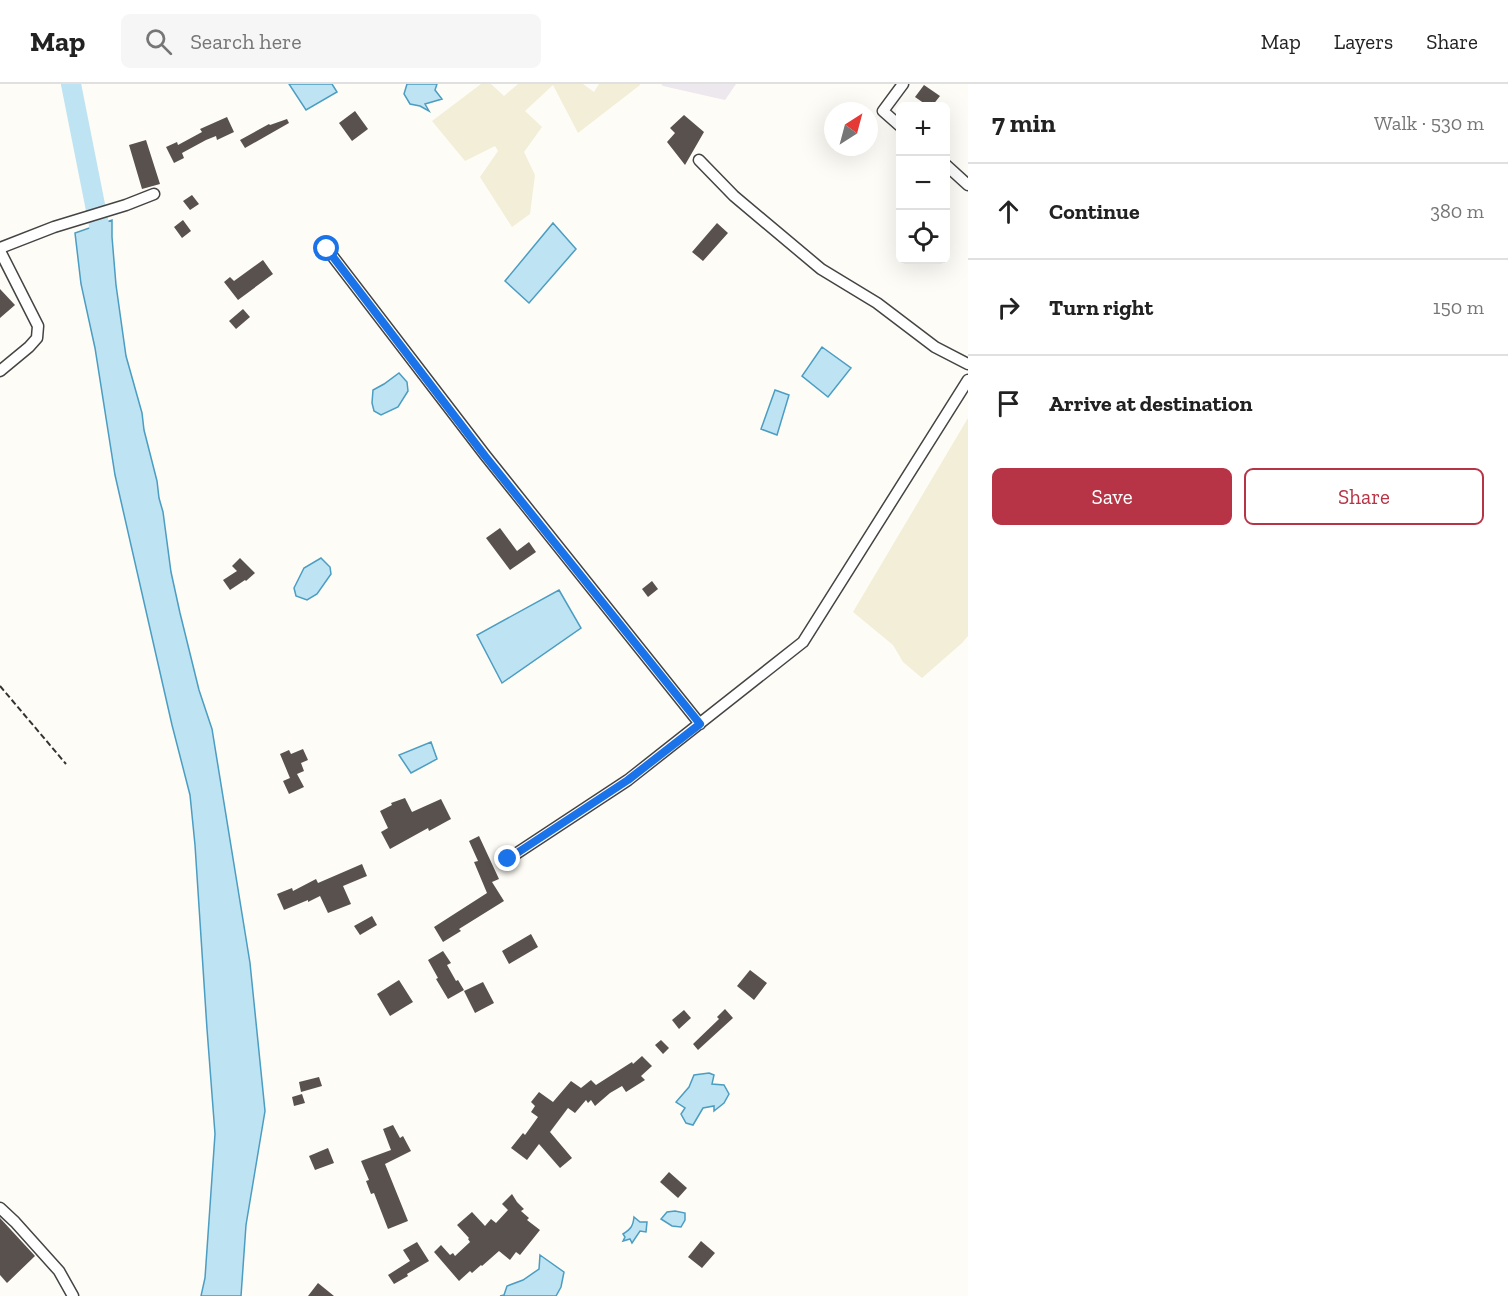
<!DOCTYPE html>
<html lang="en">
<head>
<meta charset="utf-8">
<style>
	body { margin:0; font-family:"Zilla Slab",serif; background:#f6f6f6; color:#222 }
	.controls { position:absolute; right:18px; top:18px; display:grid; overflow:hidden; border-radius:9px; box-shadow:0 6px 24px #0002 }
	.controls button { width:54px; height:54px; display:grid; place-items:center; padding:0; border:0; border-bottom:2px solid #e0e0e0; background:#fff; color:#222; font:30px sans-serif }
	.compass { position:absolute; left:824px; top:18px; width:54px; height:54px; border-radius:50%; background:#fff; box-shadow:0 6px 24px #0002; rotate:36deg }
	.stop { position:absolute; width:18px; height:18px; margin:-14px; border:4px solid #1a73e8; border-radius:50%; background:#fff }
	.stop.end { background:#1a73e8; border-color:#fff; box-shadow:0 2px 6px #0008 }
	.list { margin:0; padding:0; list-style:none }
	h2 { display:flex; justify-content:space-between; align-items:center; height:78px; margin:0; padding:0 24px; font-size:26px }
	h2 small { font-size:20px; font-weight:400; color:#767676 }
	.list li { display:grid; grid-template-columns:39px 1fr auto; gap:18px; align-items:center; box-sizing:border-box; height:96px; padding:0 24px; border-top:2px solid #e0e0e0 }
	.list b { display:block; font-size:22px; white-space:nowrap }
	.list em { font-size:20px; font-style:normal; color:#767676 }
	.actions { display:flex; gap:12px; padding:18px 24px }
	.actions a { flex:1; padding:14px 0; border:2px solid #b63445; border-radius:9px; text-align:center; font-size:21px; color:#b63445 }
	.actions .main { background:#b63445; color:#fff }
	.icon { flex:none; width:33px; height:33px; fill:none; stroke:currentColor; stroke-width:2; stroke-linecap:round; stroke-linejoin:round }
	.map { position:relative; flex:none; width:968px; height:1212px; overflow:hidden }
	header { display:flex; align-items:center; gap:36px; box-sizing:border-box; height:84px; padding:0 30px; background:#fff; border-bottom:2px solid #e0e0e0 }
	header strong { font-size:28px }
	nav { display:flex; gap:33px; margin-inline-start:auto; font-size:21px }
	.search { width:420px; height:54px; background:#f6f6f6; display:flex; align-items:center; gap:15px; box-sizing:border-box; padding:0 21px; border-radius:9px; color:#767676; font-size:22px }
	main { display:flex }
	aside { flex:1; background:#fff }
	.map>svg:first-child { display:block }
	.industrial { fill:#ede7ee }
	.farmland { fill:#f3eed7 }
	.water { fill:#bee3f2; stroke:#4b9dc2; stroke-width:1.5 }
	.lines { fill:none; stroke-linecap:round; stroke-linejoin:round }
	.river { stroke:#bee3f2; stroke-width:20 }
	.building { fill:#59514e }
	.minor-casing { stroke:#444; stroke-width:13 }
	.path { stroke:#333; stroke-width:2; stroke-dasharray:6 3; stroke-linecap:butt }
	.minor { stroke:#fff; stroke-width:10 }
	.route { stroke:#1a73e8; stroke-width:8 }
</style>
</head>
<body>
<header>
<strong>Map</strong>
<div class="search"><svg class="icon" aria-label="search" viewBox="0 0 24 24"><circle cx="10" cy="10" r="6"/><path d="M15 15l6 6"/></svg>Search here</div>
<nav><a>Map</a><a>Layers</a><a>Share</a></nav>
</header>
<main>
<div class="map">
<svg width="968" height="1212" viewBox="0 0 968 1212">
	<rect width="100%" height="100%" fill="#fefcf6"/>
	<path class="industrial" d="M661,0h75l-11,16 -62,-14z"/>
	<path class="farmland" d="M481,0h10l13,12 14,-12h65l11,8 5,-8h41v1l-62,48 -25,-48 -28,26 17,16 -18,25 11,23 -5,39 -18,13 -32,-50 18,-26 -3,-5 -30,15 -33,-40z
		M968,334v218l-6,7 -40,35 -19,-16 -10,-17 -40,-33z"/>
	<path class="water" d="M289,0h43l5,8 -31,18z
		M407,0h30l-2,6 7,9 -17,5 4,7 -9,-5 -10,-2 -6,-10z
		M112,136v17l4,48 10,71 16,57 2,17 13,51 2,17 4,14 8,60 9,41 19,77 13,39 38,234 15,148 -19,114 -5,71h-40l4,-18 10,-144 -8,-105 -12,-184 -5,-50 -18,-70 -57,-250 -20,-127 -14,-64 -6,-51z
		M553,139l23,26 -47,54 -24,-22z
		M822,263l29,21 -23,29 -26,-21z
		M399,289l8,9 1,9 -10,16 -17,8 -7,-4 -2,-8 1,-13 11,-6z
		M775,306l14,5 -12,40 -16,-6z
		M321,474l9,9 1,7 -14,20 -10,6 -11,-4 -2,-8 10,-20z
		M559,506l22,38 -79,55 -25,-48z
		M431,658l6,17 -26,14 -12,-18z
		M709,989l5,2 -2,9 12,1 5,9 -5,9 -10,8v-5l-11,2 -10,17 -7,-2 -5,-9 4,-6 -9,-6 13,-15 5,-12z
		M675,1127l10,2v7l-4,7 -9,-1 -11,-7 6,-7z
		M634,1133l6,5h7l-1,10 -6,-1 -8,12 -2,-4 -7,2 2,-4 -2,-3c8,-5 10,-8 11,-17z
		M540,1171l24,17 -3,15 -5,9h-56l4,-1 3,-9 16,-6 16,-11z"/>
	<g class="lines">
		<path class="river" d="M71,0l28,141 2,25"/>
	</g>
	<path class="building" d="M924,1l16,11 -8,10h-4l-13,-9z
		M355,27l13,18 -16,12 -13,-18z
		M684,31l20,17 -19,33 -18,-23 8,-9 -5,-5z
		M227,33l7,15 -17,8 -1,-4 -10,4 -24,13 2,5 -10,5 -8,-16 11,-5 1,3 24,-13 -2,-3z
		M287,35l2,4 -44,25 -5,-8 29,-16 1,1z
		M146,56l14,44 -18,5 -13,-44z
		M192,111l7,9 -9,6 -7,-9z
		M183,136l8,11 -9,7 -8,-11z
		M717,139l11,10 -25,28 -11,-9z
		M263,176l10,14 -35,26 -14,-18 6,-5 4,4z
		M0,205l15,16 -15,13z
		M243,225l7,8 -14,12 -7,-8z
		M500,444l17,23 12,-9 7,10 -26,18 -24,-32z
		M240,474l15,15 -9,8 -1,-1 -15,10 -7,-10 14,-9 -5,-5z
		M652,497l6,8 -10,8 -6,-8z
		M303,665l5,11 -7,3 3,8 -7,3 7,13 -15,7 -6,-13 7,-3 -10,-24 9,-4 2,4z
		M405,714l7,14 29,-13 10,20 -22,12 -1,-3 -38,21 -9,-17 7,-4 -8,-17 12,-6 -1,-2z
		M479,752l20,43 -7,3 12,19 -45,28 2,2 -18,11 -9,-15 53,-34 -13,-31 4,-1 -9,-20z
		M362,780l5,12 -24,10 8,18 -23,9 -8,-17 -12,6v-2l-24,10 -7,-16 15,-6 1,3 23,-12 2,4z
		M372,832l5,9 -17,10 -6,-9z
		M531,850l7,13 -29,17 -7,-13z
		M443,867l8,12 -4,2 9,16 2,-1 6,10 -16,9 -12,-20 2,-1 -10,-18z
		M750,886l17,13 -13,17 -17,-14z
		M399,896l14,22 -23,14 -13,-22z
		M483,898l11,21 -19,10 -11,-22z
		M725,925l8,9 -35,32 -5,-6 26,-25 -2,-2z
		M684,926l7,8 -12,11 -7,-9z
		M661,956l8,8 -6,6 -8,-9z
		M642,972l10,10 -11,10 4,4 -19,12 -4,-6 -12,7 -15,13 -4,-6 -3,3 -2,-3 -11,13 -7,-5 -18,24 22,26 -12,10 -21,-24 -12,16 -16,-12 12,-15 2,2 13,-18 -7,-5 4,-6 -4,-4 8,-10 14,10 18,-21 10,7 10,-8 5,5 36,-23 1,2z
		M319,993l3,9 -21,6 -2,-10z
		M302,1010l3,9 -11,3 -2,-9z
		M393,1041l7,13 3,-2 8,15 -26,13 23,57 -20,8 -14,-36 -3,1 -5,-13 3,-1 -8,-19 30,-11 -8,-21z
		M328,1064l6,15 -19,7 -6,-14z
		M669,1088l18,16 -9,10 -18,-16z
		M512,1110l5,8 7,7 -3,2 8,7 -2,2 13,10 -20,25 -4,-3 -6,8 -11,-9 -17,15 -1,-1 -9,8 -2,-2 -11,10 -25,-29 7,-7 9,10 3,-2 2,3 15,-14 -2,-3 1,-1 -12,-13 15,-13 13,14 6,-7 5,4 12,-13 -6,-6z
		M0,1134l35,38 -28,27 -7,-8z
		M701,1157l14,12 -13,15 -14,-11z
		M417,1158l12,19 -22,13 1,2 -14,8 -6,-9 22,-14 -7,-11z
		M318,1199l16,13h-26z"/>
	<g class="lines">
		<g class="minor-casing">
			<path id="minor" d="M900,42l-17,-15 20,-27
				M699,76l35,36 87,73 56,34 58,44 33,17
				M946,81l22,20
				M0,164l54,-21 72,-22 28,-11
				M327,165l158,206 215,269
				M0,167l38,75 -1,12 -8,9 -29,24
				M508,775l120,-79 175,-138 165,-262
				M0,1124l15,14 44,49 14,25"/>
		</g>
		<path class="path" d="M0,602l66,78"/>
		<use href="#minor" class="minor"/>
	</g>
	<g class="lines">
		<path class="route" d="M327,165l158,207 215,268 -72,56 -120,79"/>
	</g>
</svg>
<div class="controls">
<button>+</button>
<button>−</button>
<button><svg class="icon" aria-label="locate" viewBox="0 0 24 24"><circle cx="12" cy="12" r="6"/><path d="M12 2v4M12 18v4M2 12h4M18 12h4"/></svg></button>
</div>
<svg class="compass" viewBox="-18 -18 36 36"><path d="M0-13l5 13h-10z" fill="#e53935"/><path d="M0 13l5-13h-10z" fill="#767676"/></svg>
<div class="stop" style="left:327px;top:165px"></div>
<div class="stop end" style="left:508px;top:775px"></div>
</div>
<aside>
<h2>7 min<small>Walk · 530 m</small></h2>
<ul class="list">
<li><svg class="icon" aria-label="ahead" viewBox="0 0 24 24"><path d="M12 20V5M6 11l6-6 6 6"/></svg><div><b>Continue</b></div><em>380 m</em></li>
<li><svg class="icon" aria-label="right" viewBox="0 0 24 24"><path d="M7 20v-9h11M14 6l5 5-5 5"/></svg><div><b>Turn right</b></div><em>150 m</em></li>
<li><svg class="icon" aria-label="arrive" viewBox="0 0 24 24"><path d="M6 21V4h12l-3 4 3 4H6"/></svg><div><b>Arrive at destination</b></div></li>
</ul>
<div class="actions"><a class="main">Save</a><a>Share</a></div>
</aside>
</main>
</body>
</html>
